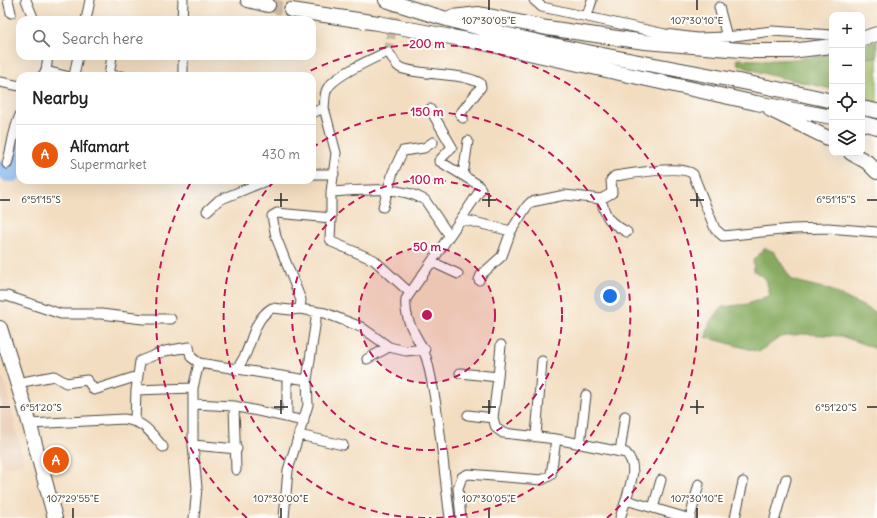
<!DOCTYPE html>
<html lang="en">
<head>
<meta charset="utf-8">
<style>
	body { margin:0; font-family:Delius,sans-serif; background:#f6f6f6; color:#222 }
	.controls { position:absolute; right:12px; top:12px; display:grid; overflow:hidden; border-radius:8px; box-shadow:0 4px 16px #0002 }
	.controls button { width:36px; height:36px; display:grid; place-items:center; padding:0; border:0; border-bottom:1px solid #e0e0e0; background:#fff; color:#222; font:20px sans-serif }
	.you { position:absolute; left:610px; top:296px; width:14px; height:14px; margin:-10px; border:3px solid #fff; border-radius:50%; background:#1a73e8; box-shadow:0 0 0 6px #1a73e833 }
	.badge { display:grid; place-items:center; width:26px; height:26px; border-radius:50%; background:#ea580c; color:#fff; font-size:13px; font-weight:700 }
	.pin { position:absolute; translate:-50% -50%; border:2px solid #fff; box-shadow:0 1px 4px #0006 }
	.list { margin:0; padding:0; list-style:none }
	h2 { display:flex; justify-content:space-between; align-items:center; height:52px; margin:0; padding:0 16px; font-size:17px }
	h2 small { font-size:13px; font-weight:400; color:#767676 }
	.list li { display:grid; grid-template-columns:26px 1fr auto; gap:12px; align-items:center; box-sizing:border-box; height:60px; padding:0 16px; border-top:1px solid #e0e0e0 }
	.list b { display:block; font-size:15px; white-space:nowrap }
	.list p { margin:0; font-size:13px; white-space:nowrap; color:#767676 }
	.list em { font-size:13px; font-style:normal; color:#767676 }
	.icon { flex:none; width:22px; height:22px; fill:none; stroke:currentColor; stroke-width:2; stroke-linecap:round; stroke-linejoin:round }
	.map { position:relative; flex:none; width:877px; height:518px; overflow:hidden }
	.search { position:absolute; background:#fff; box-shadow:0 4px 16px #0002; left:16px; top:16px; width:300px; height:44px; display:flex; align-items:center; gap:10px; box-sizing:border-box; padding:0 14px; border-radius:12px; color:#767676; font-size:15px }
	.panel { position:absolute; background:#fff; box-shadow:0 4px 16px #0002; left:16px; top:72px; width:300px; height:112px; border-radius:12px }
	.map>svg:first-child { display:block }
	.built { fill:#e9ceb7 }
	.green { fill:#a9c46b; stroke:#6a784b }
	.forest { fill:#86aa5f; stroke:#586a45 }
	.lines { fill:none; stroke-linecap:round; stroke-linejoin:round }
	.river { stroke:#83b8f1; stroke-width:16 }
	.minor-tunnel { stroke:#cbb9a2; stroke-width:9; stroke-dasharray:9 4.5; stroke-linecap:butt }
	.highway-tunnel { stroke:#cbb9a2; stroke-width:14; stroke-dasharray:14 7; stroke-linecap:butt }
	.minor-casing { stroke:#494641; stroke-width:11 }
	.highway-casing { stroke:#494641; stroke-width:16 }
	.minor { stroke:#fff; stroke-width:9 }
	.highway { stroke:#fff; stroke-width:14 }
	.ticks { fill:none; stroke:#2b2b2b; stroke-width:1.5 }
	.ring { fill:none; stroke:#c2185b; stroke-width:2; stroke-dasharray:7 5 }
	.ticks-label { font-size:10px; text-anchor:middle; fill:#2b2b2b; stroke:#fdfcf7; stroke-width:4; stroke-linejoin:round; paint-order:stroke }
	.centre { fill:#c2185b; stroke:#fdfcf7; stroke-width:2 }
	.ring-label { font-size:12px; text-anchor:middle; font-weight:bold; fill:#c2185b; stroke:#fdfcf7; stroke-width:4; stroke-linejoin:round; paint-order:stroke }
</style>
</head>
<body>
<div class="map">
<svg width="877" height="518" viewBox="0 0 877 518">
	<rect width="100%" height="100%" fill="#fdfcf7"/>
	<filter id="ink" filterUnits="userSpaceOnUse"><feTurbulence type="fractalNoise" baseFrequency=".025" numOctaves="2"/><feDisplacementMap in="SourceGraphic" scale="8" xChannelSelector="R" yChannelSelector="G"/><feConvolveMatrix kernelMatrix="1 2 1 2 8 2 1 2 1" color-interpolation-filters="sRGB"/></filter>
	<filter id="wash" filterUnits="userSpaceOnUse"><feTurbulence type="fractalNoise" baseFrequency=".012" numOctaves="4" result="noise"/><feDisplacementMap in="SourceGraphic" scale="16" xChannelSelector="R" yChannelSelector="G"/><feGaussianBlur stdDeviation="0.9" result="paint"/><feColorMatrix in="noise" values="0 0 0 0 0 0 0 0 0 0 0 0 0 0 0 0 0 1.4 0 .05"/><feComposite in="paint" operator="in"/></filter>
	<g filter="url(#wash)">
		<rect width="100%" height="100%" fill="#f3ddc0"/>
		<path class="built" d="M4,378l20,85 -20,5 -4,-10v-79z"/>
		<path class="green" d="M877,57v49l-15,-4v-6h5l1,-6 -6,-6v-26z"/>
		<path class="forest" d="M877,41v16l-15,1v-13z
			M832,53v36l-63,-14 -31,-10 -1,-6c33,2 63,2 95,-6z
			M765,248l9,4 18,28 38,10 47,23v36l-36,-13 -39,-2 -22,3 -21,15 -53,-15 3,-13 13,-17 26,-3 22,-9 -4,-16 -12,-8 -1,-11z"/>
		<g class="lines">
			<path class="river" d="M0,169l8,5h5l2,-4 5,-35"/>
		</g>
	</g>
	<g filter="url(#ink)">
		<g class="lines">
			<path class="minor-tunnel" d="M388,52l10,-52"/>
			<path class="highway-tunnel" d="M268,5l23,5"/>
			<g class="minor-casing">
				<path id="minor" d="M8,0l3,13
					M26,0l8,20
					M534,0l8,7 123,27 32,4 30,-1 45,-6 60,4
					M719,7l8,30
					M587,16l5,-16
					M86,20l4,-20
					M182,20l1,-20
					M183,56v20
					M46,71l20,5
					M42,76l4,-5 2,-15
					M74,76l4,-20
					M109,76l3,-20
					M109,76h13
					M0,82l20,4
					M430,109l22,38 -13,14 38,23 4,5 -20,30 -55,80c-3,27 17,41 22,65 12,51 15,102 22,154
					M312,113l12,-5c1,-6 0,-13 3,-19 8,-14 45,-30 60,-37 7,4 6,13 14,16 21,8 59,4 79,15l1,4 -21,27 3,4
					M7,164c5,-16 6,-34 13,-49
					M312,174h22
					M463,175l5,-34
					M331,192c31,-2 66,-7 94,8l24,35
					M601,199c5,20 8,23 26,33
					M383,207l10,-35 10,-21 21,-3 9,-6
					M207,211l12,-11 49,-20
					M331,218l-1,21 2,3 42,18 35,32
					M461,219l50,12 -9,25 -21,19 -2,5
					M511,231l16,-25 4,-4 34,-7 36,4 11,-6 -1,-13 4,-4c15,-2 67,-12 78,-2l22,55 8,7 69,-7 36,-1 49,4
					M432,262l26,12
					M0,296h7l54,18h40l42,5h28
					M300,309l1,-9 -25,-63 -4,-21 5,-3 54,5v-26l5,-39 -12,-45
					M367,359l22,-12 17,4 19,-2
					M235,370c18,-17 14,-48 37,-62l19,2 9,-1 25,4 36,14 28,20
					M460,373l38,4 -5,41 3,10 7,5 53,6
					M498,377l3,-32
					M17,383l37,-7 12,7 21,-3 7,10 44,-14
					M136,390l57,-2
					M193,404l41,2 70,15
					M234,406l2,64
					M468,415l25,3
					M287,417v-39
					M135,421l1,-31 4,-29 25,-10 24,-4 2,10 8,6 108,17
					M30,424l94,-5c21,3 26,13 39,28
					M299,435l44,10
					M536,436l6,-75
					M580,444l6,-49
					M193,445l44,4
					M620,452l5,-36
					M653,508l8,-28
					M194,518l3,-30 -4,-43v-57l6,-25
					M284,518l4,-48 20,-65 -1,-25 9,-61 -1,-8
					M461,518l-3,-30 4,-11 6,-3 74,6 9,-5 5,-36 70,14c13,14 4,31 0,47l61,18
					M620,518l6,-18
					M690,518l9,-34
					M735,518l8,-36
					M775,518l11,-39"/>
			</g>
			<g class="highway-casing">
				<path id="highway" d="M248,0l20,5
					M386,0c144,50 298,66 446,101
					M291,10l87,13 110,21 268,59 76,14
					M452,17l27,-3 68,14 98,14 108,9h38l41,-5
					M862,39l15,-5
					M862,108l15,3
					M771,110l61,30
					M862,123l15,4
					M851,153l16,9 10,10
					M0,328l26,83 29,107"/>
			</g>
			<use href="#minor" class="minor"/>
			<use href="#highway" class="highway"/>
		</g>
	</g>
	<path class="ticks" d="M489,0v10M697,0v10M281,193v14M489,193v14M697,193v14M0,200h10M274,200h14M482,200h14M690,200h14M867,200h10M281,400v14M489,400v14M697,400v14M0,407h10M274,407h14M482,407h14M690,407h14M867,407h10M73,508v10M281,508v10M489,508v10M697,508v10"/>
	<circle cx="427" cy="315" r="68" fill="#c2185b" fill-opacity=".12"/>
	<g class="ring">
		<circle cx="427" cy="315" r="68"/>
		<circle cx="427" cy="315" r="135"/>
		<path d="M425 518A203 203 0 0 1 275 180M312 148A203 203 0 1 1 429 518"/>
		<path d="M247 518A271 271 0 0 1 191 182M300 76A271 271 0 0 1 607 518"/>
	</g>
	<g class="ticks-label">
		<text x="489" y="24">107°30'05"E</text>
		<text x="697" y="24">107°30'10"E</text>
		<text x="41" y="203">6°51'15"S</text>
		<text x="836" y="203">6°51'15"S</text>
		<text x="41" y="411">6°51'20"S</text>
		<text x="836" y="411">6°51'20"S</text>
		<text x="73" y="502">107°29'55"E</text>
		<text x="281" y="502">107°30'00"E</text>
		<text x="489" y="502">107°30'05"E</text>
		<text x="697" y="502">107°30'10"E</text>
	</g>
	<circle cx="427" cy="315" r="6" class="centre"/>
	<g class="ring-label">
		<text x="427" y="48">200 m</text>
		<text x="427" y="116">150 m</text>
		<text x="427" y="184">100 m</text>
		<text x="427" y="251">50 m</text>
	</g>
</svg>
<div class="controls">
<button>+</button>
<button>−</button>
<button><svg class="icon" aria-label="locate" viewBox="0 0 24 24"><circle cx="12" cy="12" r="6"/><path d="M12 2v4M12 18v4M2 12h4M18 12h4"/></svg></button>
<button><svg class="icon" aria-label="layers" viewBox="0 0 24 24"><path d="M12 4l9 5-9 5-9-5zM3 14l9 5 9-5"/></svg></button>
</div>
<div class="you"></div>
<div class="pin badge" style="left:56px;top:460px">A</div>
<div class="search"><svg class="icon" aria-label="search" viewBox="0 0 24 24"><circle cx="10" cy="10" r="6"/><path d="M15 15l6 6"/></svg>Search here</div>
<section class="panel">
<h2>Nearby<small></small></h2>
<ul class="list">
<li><span class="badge">A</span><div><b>Alfamart</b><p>Supermarket</p></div><em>430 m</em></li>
</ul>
</section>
</div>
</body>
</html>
